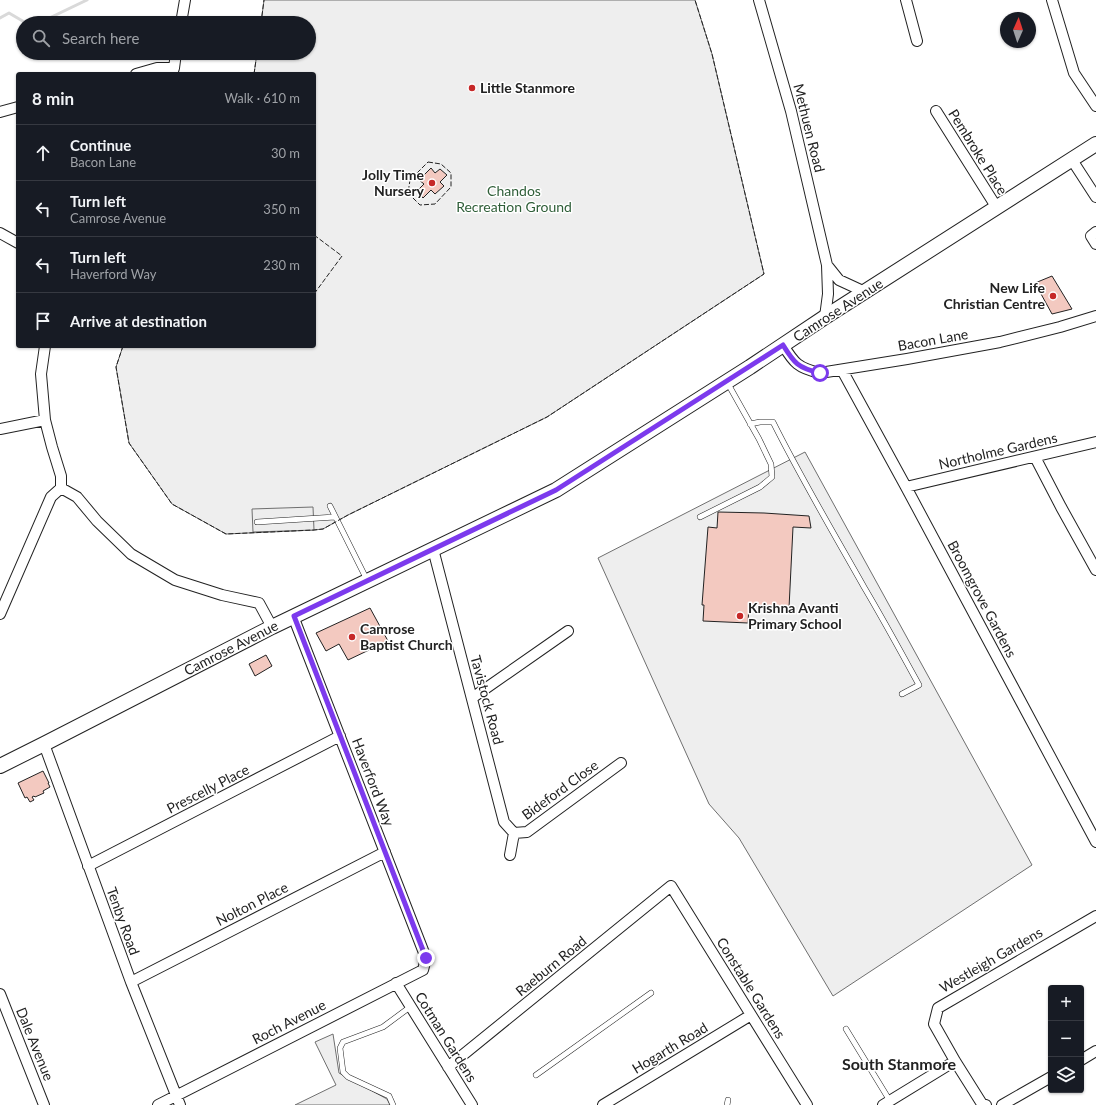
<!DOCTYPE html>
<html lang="en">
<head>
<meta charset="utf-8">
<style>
	body { margin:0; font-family:Lato,sans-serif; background:#242831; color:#f1f3f6 }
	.controls { position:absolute; right:12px; bottom:12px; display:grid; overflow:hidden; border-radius:4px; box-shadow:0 1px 3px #0004 }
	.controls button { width:36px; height:36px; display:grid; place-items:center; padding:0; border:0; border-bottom:1px solid #363941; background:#171b24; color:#f1f3f6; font:20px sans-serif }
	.compass { position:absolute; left:1000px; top:12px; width:36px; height:36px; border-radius:50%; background:#171b24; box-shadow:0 1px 3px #0004; rotate:3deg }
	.stop { position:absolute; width:12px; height:12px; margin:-9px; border:3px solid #7c3aed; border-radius:50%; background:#fff }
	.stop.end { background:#7c3aed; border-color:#fff; box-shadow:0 1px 4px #0008 }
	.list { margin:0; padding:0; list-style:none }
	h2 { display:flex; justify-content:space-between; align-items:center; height:52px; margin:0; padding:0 16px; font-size:17px }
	h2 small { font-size:13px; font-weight:400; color:#9ea1a6 }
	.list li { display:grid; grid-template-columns:26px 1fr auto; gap:12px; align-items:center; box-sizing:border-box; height:56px; padding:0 16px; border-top:1px solid #363941 }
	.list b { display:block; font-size:15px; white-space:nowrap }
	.list p { margin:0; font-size:13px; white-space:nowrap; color:#9ea1a6 }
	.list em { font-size:13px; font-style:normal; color:#9ea1a6 }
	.icon { flex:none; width:22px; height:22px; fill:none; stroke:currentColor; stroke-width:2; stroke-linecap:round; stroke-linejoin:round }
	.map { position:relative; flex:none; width:1096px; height:1105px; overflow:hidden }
	.search { position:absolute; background:#171b24; box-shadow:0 1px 3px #0004; left:16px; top:16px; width:300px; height:44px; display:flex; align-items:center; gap:10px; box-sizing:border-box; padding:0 14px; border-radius:22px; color:#9ea1a6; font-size:15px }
	.panel { position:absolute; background:#171b24; box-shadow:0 1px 3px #0004; left:16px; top:72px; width:300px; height:276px; border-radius:4px }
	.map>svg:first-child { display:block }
	.green { fill:#eee; stroke:#6f6f6f }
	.parking { fill:#ededed; stroke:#6f6f6f }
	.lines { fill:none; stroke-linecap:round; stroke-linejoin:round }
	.stream { stroke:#d9d9d9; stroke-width:3 }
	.building { fill:#f3c9c0; stroke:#222 }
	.lane-casing { stroke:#222; stroke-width:6 }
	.street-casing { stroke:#222; stroke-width:12 }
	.secondary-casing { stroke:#222; stroke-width:16 }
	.lane { stroke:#fff; stroke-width:5 }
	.street { stroke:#fff; stroke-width:10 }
	.secondary { stroke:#fff; stroke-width:14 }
	.fence { stroke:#222; stroke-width:1; stroke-dasharray:5 2; stroke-linecap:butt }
	.route { stroke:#7c3aed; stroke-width:5 }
	.poi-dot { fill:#c62828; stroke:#fff; stroke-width:1.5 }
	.labels { text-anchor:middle; stroke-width:3; stroke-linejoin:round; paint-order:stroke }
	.poi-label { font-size:14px; font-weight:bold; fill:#222; stroke:#fff; text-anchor:start }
	.street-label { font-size:14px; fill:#222; stroke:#fff }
	.park-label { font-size:14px; fill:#2f5e38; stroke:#fff }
	.quarter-label { font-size:16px; font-weight:bold; fill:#222; stroke:#fff }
</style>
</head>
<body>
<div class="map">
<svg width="1096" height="1105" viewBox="0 0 1096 1105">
	<rect width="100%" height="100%" fill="#fff"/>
	<path class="green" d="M264,0h431l17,54 52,220 -217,143 -199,98 -25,14 -9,1 -88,4 -54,-30 -43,-61 -13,-76 7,-21h191v-272h-60l3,-21h52v-30h-48z
		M805,452l227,413 -199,131 -94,-158 -30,-34 -111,-246z
		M333,1034l6,39 48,26 3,6h-95l41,-20 -21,-43z"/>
	<path class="parking" d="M313,507l1,23 -61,2 -1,-23z"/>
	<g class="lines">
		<path class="stream" d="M0,18l9,-5 17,10
			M39,23l48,-23"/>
	</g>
	<path class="building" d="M431,168l4,5 5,-4 7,6 -7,7 4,4 -9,8 -4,-4 -8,8 -6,-7 7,-7 -5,-4z
		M1052,276l20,33 -20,5 -17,-31z
		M718,512l46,1 45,3 2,12 -18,-1 -4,81 -40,-3 -1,18 -45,-2 1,-16h-2l6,-78 9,1z
		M370,608l18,33 -40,19 -9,-16 -13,7 -10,-18z
		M266,655l6,11 -17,10 -6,-12z
		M43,771l6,12h-1l2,4 -7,4 1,2 -9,4 -1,-1 -2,1 2,3 -4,2 -3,-5 -2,1 -7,-15z"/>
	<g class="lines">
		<g class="lane-casing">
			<path id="lane" d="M750,424l10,-2h13c28,56 60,110 91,165 19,32 37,65 55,98l-17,9
				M330,506l37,74
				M700,517l60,-30 12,-10 -1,-13 -12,-25 -32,-57
				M257,522l78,-5
				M846,1029l44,72
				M536,1075l115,-82
				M393,1105l-4,-9 -41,-19 -5,-5 -3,-24 3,-6 40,-15 27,-20
				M727,1105l1,-5"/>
		</g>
		<g class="street-casing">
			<path id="street" d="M759,0l32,111 36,154 1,29 -3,23
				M906,0l11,41
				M1052,0l22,73 22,33
				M181,23l4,-23
				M136,74l21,-6h17
				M172,74l2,-6 2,-15
				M936,111l61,97
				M0,112l18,-5
				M1072,160l24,37
				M1096,232l-5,4 5,8
				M0,233l18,10
				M827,265l12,15 26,12
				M783,345c11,18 15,23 37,28l87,-14 93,-17 60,-15 36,-11
				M45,346l-4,28 4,46 7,27 9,29v12
				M842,370l64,117 190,355
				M0,429l45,-9
				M1035,457l26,50 35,63
				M906,487l190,-45
				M61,488l16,9 20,24 34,33 44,26 47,15 37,8 13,24
				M433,549l71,273 10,11 -4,22
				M0,614l51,-117 10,-9
				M472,698l96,-67
				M44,744l87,238 49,123
				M514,833l13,-1 94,-69
				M88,866l252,-130
				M131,982l254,-130
				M396,983l76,122
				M0,994l44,111
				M1081,1060l15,-9
				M448,1067l223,-181 136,219
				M158,1105l261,-133 4,-2 3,-12 -133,-342
				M603,1105l148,-90
				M883,1105l72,-44
				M986,1105l-4,-1 -27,-43 -21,-37 4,-16 158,-92
				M1002,1105l49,-28"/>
		</g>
		<g class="secondary-casing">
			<path id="secondary" d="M0,766l44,-22 228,-117 284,-137 194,-123 75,-50 271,-173"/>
		</g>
		<use href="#lane" class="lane"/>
		<use href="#street" class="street"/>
		<use href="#secondary" class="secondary"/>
		<path class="fence" d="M261,23l3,-23
			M254,74l3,-21
			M428,162l13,2 10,9v14l-16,17 -15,1 -12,-12 2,-13z
			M314,235l28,21 -28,38
			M123,346l-7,21 13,76 43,61 54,30 88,-4 9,-1 25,-14 199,-98 217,-143 -52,-220 -17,-54"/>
	</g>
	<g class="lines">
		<path class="route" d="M426,958l-132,-342 262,-126 227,-145c11,18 15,23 37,28"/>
	</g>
	<g class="poi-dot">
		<circle cx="472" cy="88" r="4"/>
		<circle cx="432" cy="183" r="4"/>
		<circle cx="1053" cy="296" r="4"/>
		<circle cx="740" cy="616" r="4"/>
		<circle cx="352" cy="637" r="4"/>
	</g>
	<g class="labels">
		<g class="poi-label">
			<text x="480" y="93">Little Stanmore</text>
			<text x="424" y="180" text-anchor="end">Jolly Time<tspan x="424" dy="16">Nursery</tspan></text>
			<text x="1045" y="293" text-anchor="end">New Life<tspan x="1045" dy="16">Christian Centre</tspan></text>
			<text x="748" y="613">Krishna Avanti<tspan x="748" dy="16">Primary School</tspan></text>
			<text x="360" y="634">Camrose<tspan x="360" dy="16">Baptist Church</tspan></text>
		</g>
		<g class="street-label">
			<text transform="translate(809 128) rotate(76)" y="5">Methuen Road</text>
			<text transform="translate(978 152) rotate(58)" y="5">Pembroke Place</text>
			<text transform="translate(838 310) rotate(-33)" y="5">Camrose Avenue</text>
			<text transform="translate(933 340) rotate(-10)" y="5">Bacon Lane</text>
			<text transform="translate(998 451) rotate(-13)" y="5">Northolme Gardens</text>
			<text transform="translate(982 599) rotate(62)" y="5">Broomgrove Gardens</text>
			<text transform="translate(231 648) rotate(-27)" y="5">Camrose Avenue</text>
			<text transform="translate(487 700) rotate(75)" y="5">Tavistock Road</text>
			<text transform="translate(373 782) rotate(69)" y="5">Haverford Way</text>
			<text transform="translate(208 789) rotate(-27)" y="5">Prescelly Place</text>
			<text transform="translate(560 790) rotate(-36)" y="5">Bideford Close</text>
			<text transform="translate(252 904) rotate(-27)" y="5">Nolton Place</text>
			<text transform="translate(123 921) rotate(70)" y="5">Tenby Road</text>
			<text transform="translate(991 960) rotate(-30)" y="5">Westleigh Gardens</text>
			<text transform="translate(551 966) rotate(-39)" y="5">Raeburn Road</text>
			<text transform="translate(751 988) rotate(58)" y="5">Constable Gardens</text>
			<text transform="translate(289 1022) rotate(-27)" y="5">Roch Avenue</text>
			<text transform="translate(446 1037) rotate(58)" y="5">Cotman Gardens</text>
			<text transform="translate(35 1044) rotate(68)" y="5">Dale Avenue</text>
			<text transform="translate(670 1048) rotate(-31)" y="5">Hogarth Road</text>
		</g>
		<g class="park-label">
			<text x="514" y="196">Chandos<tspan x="514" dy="16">Recreation Ground</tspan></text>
		</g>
		<g class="quarter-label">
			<text x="899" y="1070">South Stanmore</text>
		</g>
	</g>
</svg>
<div class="controls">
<button>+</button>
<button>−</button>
<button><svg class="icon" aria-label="layers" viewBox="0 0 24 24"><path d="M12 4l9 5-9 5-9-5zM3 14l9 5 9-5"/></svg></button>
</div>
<svg class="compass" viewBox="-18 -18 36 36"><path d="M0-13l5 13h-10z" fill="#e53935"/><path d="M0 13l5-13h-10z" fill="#9ea1a6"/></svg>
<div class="stop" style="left:820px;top:373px"></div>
<div class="stop end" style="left:426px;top:958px"></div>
<div class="search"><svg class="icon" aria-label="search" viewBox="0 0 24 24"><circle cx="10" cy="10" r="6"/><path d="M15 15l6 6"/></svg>Search here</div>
<section class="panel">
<h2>8 min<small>Walk · 610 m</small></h2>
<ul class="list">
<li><svg class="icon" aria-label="ahead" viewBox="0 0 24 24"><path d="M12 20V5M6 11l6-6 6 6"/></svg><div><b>Continue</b><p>Bacon Lane</p></div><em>30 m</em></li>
<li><svg class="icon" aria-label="left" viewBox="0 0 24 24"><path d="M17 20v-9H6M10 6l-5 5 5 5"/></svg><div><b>Turn left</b><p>Camrose Avenue</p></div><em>350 m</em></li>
<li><svg class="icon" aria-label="left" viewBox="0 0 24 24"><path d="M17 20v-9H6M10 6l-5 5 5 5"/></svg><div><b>Turn left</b><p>Haverford Way</p></div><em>230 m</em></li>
<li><svg class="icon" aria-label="arrive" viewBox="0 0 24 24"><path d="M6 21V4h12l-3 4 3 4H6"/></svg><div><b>Arrive at destination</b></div></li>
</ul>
</section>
</div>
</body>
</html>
